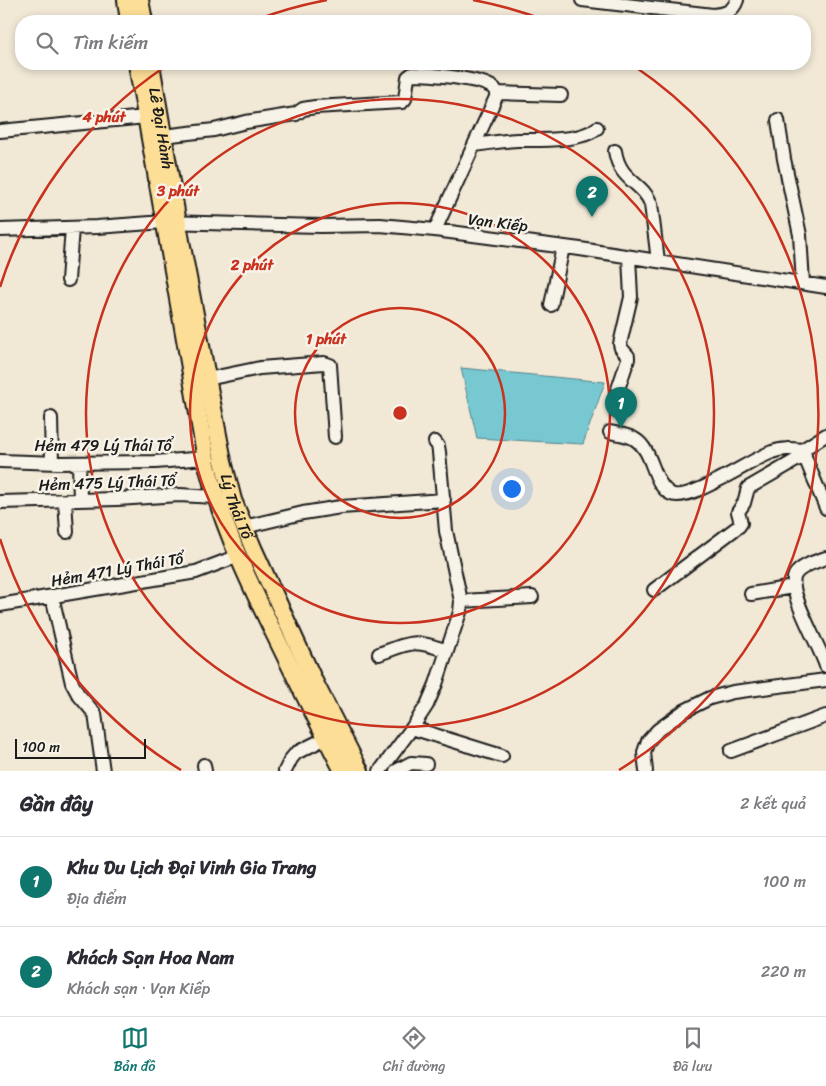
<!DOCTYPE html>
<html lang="vi">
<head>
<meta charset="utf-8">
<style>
	body { margin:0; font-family:Sriracha,sans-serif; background:#f2f2f3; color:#2b2b33 }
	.scale { position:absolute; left:15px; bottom:12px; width:131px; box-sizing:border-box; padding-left:5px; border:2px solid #1c1c1c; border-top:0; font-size:14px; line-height:18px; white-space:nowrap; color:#1c1c1c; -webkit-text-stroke:4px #f7f3e8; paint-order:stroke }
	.you { position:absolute; left:511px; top:488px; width:18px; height:18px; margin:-12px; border:4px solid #fff; border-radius:50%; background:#1a73e8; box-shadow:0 0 0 8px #1a73e833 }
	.badge { display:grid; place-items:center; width:32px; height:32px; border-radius:50%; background:#0f766e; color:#fff; font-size:16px; font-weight:700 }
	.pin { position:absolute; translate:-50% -41px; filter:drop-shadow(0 1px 2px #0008) }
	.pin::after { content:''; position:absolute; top:26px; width:18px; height:15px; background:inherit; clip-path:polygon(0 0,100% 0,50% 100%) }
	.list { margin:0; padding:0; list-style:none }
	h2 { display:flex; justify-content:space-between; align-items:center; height:65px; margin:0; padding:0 20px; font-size:21px }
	h2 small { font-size:16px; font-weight:400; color:#7c7c81 }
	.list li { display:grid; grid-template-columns:32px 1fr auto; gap:15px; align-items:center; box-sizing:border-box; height:90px; padding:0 20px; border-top:1px solid #e1e1e2 }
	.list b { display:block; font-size:19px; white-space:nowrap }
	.list p { margin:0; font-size:16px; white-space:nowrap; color:#7c7c81 }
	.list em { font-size:16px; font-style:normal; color:#7c7c81 }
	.icon { flex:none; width:28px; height:28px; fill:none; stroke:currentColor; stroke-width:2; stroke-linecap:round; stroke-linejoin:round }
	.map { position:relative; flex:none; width:826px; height:771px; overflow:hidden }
	.search { position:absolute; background:#fff; box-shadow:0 2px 8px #0003; left:15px; right:15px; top:15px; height:55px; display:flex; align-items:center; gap:12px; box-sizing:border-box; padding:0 18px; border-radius:20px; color:#7c7c81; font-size:19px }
	.sheet { height:245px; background:#fff }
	nav { display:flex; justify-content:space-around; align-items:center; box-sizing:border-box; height:70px; border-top:1px solid #e1e1e2; background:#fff; font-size:14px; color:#7c7c81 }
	nav a { display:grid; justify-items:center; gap:2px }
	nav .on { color:#0f766e }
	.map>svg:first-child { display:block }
	.water { fill:#78c8d1; stroke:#538389 }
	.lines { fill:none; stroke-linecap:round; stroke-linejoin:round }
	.minor-casing { stroke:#1c1c1c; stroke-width:16 }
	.major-casing { stroke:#1c1c1c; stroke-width:20 }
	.minor { stroke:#f7f3e8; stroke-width:12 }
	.major { stroke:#fdde96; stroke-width:16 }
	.ring { fill:none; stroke:#c8321e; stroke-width:2.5 }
	.labels { text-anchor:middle; stroke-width:5; stroke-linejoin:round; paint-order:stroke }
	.street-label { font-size:16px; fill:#1c1c1c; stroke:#f7f3e8 }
	.centre { fill:#c8321e; stroke:#f7f3e8; stroke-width:2.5 }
	.ring-label { font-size:15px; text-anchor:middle; font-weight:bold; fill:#c8321e; stroke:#f7f3e8; stroke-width:5; stroke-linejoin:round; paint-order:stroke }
</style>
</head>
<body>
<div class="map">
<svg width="826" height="771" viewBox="0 0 826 771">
	<rect width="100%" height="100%" fill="#f1e8d6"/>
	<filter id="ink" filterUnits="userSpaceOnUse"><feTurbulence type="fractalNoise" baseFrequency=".02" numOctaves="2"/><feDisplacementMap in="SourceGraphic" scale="10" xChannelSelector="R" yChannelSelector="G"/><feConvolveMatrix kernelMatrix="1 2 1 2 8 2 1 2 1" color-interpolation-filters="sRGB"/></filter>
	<g filter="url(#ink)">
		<path class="water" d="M461,368l144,14 -22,62 -106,-6z"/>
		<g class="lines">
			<g class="minor-casing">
				<path id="minor" d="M582,0l131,15c12,-1 20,-3 24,-15
					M497,93l64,2
					M778,120l6,39 16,76 3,48
					M0,131l146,-14
					M163,136l51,-6 32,-8 50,-8 7,-5 12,-2 87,-5 3,-3 3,-22 4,-3c17,0 66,4 80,13 4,2 5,5 4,10l-61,133
					M475,145c14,-2 28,-4 42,-5 21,0 64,2 80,-12
					M615,151c5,31 27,30 36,53l7,57
					M0,230l97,-3 67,-5 157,4 59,-1 55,5 145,19 246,38
					M68,280l4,-52
					M551,305l12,-58
					M207,379l53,-11 64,-5 6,2 5,72
					M616,395l12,-36v-3l-7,-8 -1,-4 11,-47 -2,-40
					M51,418l1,45
					M610,432c8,2 20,3 26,8 18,12 16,44 35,54 18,9 81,-35 101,-42 10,-4 20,-3 30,-2l24,58
					M802,450l24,-15
					M0,461l58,2 97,-1 51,-4
					M79,463l1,37
					M65,501l2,31
					M0,502l117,-3 62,-4 36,2
					M244,527l59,-14 38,-6 103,-7
					M826,558c-9,3 -26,8 -31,17 -9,16 25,71 31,91
					M654,590l85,-64 2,-3 -3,-11 6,-9 4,-15 57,-33
					M751,594l42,-7
					M52,596l20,87 6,11 17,20 8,57
					M461,601l71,-4
					M0,605l196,-33 42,-16
					M379,654c33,-12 34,-15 68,-3
					M412,728l90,28
					M731,751l95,-35
					M204,765l1,6
					M285,771l6,-12 5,-6 30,-15
					M380,771l32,-43 15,-23 9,-21 24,-72 1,-11 -15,-70 -7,-79 -1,-6 -3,-4
					M396,771l15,-8 15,1
					M646,771l-2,-19 4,-11 10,-11 26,-19 26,-13 23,-6 93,-12"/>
			</g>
			<g class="major-casing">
				<g id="major">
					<path d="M126,0l3,21"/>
					<path d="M140,0l4,21"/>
					<path d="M137,64l70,401c14,56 36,104 61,156 24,50 49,100 75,150"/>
					<path id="s1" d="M151,64l30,177 42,220 10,39 21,50 61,133 45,88"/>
				</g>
			</g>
			<use href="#minor" class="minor"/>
			<use href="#major" class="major"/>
		</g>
	</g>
	<g class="ring">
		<circle cx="400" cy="413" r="105"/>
		<circle cx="400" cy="413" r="210"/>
		<circle cx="400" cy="413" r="314"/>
		<path d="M181 770A419 419 0 0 1 0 539M0 287A419 419 0 0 1 166 66M253 21A419 419 0 0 1 327 0M473 0A419 419 0 0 1 547 21M634 66A419 419 0 0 1 619 770"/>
	</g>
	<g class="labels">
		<g class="street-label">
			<text dy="6" stroke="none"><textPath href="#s1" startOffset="65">Lê Đại Hành</textPath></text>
			<text transform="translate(498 222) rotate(7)" y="6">Vạn Kiếp</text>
			<text x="103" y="451">Hẻm 479 Lý Thái Tổ</text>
			<text transform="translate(107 482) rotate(-2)" y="6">Hẻm 475 Lý Thái Tổ</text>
			<text dy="6" stroke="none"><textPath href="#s1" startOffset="451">Lý Thái Tổ</textPath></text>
			<text transform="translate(117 569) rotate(-10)" y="6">Hẻm 471 Lý Thái Tổ</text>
		</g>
	</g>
	<circle cx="400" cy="413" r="8" class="centre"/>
	<g class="ring-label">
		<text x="104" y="122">4 phút</text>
		<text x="178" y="196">3 phút</text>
		<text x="252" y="270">2 phút</text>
		<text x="326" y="344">1 phút</text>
	</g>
</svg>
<div class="scale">100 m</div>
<div class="you"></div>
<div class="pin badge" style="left:621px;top:428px">1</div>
<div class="pin badge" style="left:592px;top:217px">2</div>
<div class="search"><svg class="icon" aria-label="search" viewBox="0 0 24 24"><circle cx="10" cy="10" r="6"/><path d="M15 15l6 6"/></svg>Tìm kiếm</div>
</div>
<section class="sheet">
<h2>Gần đây<small>2 kết quả</small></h2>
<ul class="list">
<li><span class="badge">1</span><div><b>Khu Du Lịch Đại Vinh Gia Trang</b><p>Địa điểm</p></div><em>100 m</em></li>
<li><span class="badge">2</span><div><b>Khách Sạn Hoa Nam</b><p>Khách sạn · Vạn Kiếp</p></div><em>220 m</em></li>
</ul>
</section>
<nav>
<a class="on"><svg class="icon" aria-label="map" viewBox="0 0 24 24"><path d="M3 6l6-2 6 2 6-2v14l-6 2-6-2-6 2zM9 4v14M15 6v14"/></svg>Bản đồ</a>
<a><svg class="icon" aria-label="directions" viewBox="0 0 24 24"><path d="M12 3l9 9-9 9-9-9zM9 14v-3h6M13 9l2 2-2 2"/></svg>Chỉ đường</a>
<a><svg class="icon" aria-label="saved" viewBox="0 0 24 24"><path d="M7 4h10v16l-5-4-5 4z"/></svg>Đã lưu</a>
</nav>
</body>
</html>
